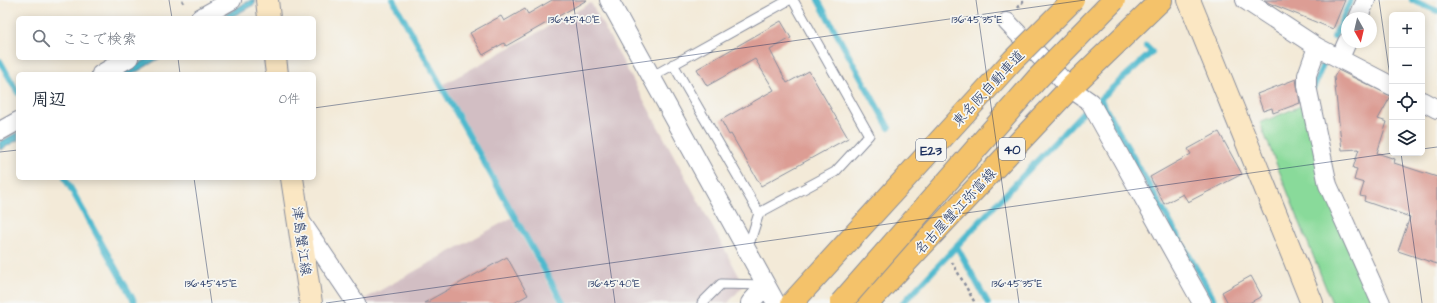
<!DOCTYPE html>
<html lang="ja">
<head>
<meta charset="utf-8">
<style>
	body { margin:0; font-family:"Architects Daughter","Klee One",sans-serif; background:#f2f2f3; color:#1f2937 }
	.controls { position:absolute; right:12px; top:12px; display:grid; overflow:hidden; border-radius:6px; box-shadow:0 2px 10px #0003 }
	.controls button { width:36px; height:36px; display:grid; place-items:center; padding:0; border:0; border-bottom:1px solid #e0e1e3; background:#fff; color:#1f2937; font:20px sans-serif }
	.compass { position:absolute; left:1341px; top:12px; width:36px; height:36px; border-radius:50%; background:#fff; box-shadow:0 2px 10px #0003; rotate:172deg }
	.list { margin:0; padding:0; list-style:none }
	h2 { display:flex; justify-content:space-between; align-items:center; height:52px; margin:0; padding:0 16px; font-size:17px }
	h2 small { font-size:13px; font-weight:400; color:#747a83 }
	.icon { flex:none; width:22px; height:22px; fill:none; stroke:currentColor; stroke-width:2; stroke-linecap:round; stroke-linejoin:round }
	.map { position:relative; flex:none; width:1437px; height:303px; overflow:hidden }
	.search { position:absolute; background:#fff; box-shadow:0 2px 10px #0003; left:16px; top:16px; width:300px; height:44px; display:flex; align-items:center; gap:10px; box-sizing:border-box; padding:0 14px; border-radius:6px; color:#747a83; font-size:15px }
	.panel { position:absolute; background:#fff; box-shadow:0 2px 10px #0003; left:16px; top:72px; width:300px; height:108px; border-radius:6px }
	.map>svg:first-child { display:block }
	.industrial { fill:#d2bec3 }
	.green { fill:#89da9a; stroke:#52847c }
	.water { fill:#50b9ce; stroke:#367496 }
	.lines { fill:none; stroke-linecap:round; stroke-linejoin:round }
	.stream { stroke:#50b9ce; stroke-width:6 }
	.building { fill:#dc9d94 }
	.lane-casing { stroke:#878c9b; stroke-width:11 }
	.street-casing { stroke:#878c9b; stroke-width:20 }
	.secondary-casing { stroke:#878c9b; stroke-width:24 }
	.primary-casing { stroke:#878c9b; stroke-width:24 }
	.path { stroke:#878c9b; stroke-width:2.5; stroke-dasharray:3 3; stroke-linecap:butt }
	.lane { stroke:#fff; stroke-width:9 }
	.street { stroke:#fff; stroke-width:18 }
	.secondary { stroke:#fbe7c3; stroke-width:22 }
	.primary { stroke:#f4c26a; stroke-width:22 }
	.highway-bridge-casing { stroke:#878c9b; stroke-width:24; stroke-linecap:butt }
	.highway-bridge { stroke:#f4c26a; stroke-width:22 }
	.ticks { fill:none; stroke:#1b2f5e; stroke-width:1; stroke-opacity:0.45 }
	.labels { text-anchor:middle; stroke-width:3.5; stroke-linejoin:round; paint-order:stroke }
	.shield { fill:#f6f6f2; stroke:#5d6b8a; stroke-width:1 }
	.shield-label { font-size:13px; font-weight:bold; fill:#1b2f5e }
	.street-label { font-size:14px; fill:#1b2f5e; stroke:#f6f6f2 }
	.ticks-label { font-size:10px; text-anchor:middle; fill:#1b2f5e; stroke:#f6f6f2; stroke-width:3.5; stroke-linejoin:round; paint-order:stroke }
</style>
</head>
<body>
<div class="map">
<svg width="1437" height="303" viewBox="0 0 1437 303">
	<rect width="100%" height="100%" fill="#f6f6f2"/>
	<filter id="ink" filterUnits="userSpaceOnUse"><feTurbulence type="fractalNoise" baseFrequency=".025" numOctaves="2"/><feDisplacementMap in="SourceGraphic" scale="8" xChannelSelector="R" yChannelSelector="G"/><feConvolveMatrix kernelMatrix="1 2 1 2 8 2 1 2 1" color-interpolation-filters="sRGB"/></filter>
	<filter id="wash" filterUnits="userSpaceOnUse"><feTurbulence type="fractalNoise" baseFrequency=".012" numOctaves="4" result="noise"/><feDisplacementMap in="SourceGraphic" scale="16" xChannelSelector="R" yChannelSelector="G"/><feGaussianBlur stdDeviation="0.9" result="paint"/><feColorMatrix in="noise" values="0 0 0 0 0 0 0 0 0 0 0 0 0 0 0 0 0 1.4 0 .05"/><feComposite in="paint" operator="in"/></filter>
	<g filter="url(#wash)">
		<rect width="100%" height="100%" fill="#f3ead8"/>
		<path class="industrial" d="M591,3l153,282 -16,18h-162l-122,-219z
			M511,218l48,85h-197l-1,-2z"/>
		<path class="green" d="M1303,105l74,198h-45l-72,-180z"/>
		<path class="water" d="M251,0h4v4l-25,14h-11z
			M149,58h11l-27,16h-13z
			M18,132v8l-18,10v-8z"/>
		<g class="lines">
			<path class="stream" d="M393,0l170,303
				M818,0l71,128
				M1412,0l25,11
				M1334,37l17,-37
				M0,61l18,32
				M1314,87l11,-28
				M1100,99l116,204
				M1099,100l53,-48 -6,-6
				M65,178l70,125
				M957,247l31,56
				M903,303l181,-192"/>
		</g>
		<g id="blocks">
			<path class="building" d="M552,0h35l-81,46 -2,-3 -21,12 -13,-22 31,-17 3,5 21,-12 3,5z
				M1264,0h81l-12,29 -64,-26z
				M781,21l10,17 -21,12 17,33 22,-12 39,67 -87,48 -30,-52 -2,1 -8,-15 53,-30 -19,-31 -48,27 -10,-17z
				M1338,70l53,26 -13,23 9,3 -10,31 18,6 -1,4 43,14v87l-39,-13 12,-34 -46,-16 1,-4 -5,-1 4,-13 -10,-3 3,-11 -4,-1 6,-19 -17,1 -8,-73z
				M1296,79l4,24 -27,10 -1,-5 -9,3 -6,-17z
				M1219,132l23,42 -54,28 -5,-8 -19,10 -14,-27 41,-23 -3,-5z
				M507,257l21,38 -14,8h-90z
				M1251,276l11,20 -13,7h-21l-6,-11z"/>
		</g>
	</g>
	<g filter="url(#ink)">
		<use href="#blocks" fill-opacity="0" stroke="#878c9b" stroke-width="1"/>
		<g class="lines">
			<g class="lane-casing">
				<path id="lane" d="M673,64l86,149
					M651,77l138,-77
					M747,251l12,-38 76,-41 34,-37 -76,-135
					M702,303l19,-19 45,1"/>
			</g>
			<g class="street-casing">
				<path id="street" d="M609,0l167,303
					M1245,0l72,47 75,39
					M200,18l32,-18
					M1358,18l8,-18
					M1007,22l63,66 20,14 112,201
					M1317,47l-10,28v11l21,99 53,118
					M1340,58l7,-16
					M101,74l28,-16
					M1422,101l15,8
					M0,131l18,-10
					M298,217l58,86
					M750,303l16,-18"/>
			</g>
			<g class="secondary-casing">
				<path id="secondary" d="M267,0l2,18
					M1189,0l123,303
					M275,58l2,16
					M292,178l19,125"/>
			</g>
			<g class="primary-casing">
				<path id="primary" d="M868,303l202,-215 91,-88"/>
			</g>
			<path class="path" d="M182,0l3,5
				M1018,8l6,-8
				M952,262l23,41"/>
			<use href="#lane" class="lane"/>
			<use href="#street" class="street"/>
			<use href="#secondary" class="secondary"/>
			<use href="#primary" class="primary"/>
			<g class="highway-bridge-casing">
				<path id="highway-bridge" d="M792,303l221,-243 60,-60
					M841,303l196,-224 77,-79"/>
			</g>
			<use href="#highway-bridge" class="highway-bridge"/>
		</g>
	</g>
	<path class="ticks" d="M169,0l3,18M573,0l42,303M976,0l43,303M1379,0l13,91M178,58l2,16M314,108l771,-108M1422,149l15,-2M0,152l18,-2M1401,153l21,150M194,178l18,125M326,303l1067,-150"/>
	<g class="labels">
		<g class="shield">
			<rect x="999" y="138" width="26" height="22" rx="3"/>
			<rect x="916" y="139" width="30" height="22" rx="3"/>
		</g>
		<g class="shield-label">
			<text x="1012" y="154">40</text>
			<text x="931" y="155">E23</text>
		</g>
		<g class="street-label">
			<text transform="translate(988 88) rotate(-47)" y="5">東名阪自動車道</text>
			<text transform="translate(955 211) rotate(-47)" y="5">名古屋蟹江弥富線</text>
			<text transform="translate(302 241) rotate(82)" y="5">津島蟹江線</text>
		</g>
	</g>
	<g class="ticks-label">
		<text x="574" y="23">136°45'40"E</text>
		<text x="977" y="23">136°45'35"E</text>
		<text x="211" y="287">136°45'45"E</text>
		<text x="614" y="287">136°45'40"E</text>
		<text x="1017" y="287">136°45'35"E</text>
	</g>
</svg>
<div class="controls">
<button>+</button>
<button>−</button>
<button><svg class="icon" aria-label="locate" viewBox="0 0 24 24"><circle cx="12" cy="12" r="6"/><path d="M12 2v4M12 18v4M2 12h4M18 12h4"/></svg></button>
<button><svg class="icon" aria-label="layers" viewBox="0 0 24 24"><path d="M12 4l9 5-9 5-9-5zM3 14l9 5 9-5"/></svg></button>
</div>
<svg class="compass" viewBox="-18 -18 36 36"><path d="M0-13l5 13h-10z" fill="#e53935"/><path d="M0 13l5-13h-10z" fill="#747a83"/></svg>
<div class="search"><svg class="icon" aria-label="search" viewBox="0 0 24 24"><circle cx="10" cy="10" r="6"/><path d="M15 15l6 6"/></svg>ここで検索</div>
<section class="panel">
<h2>周辺<small>0件</small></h2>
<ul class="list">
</ul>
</section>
</div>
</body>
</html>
